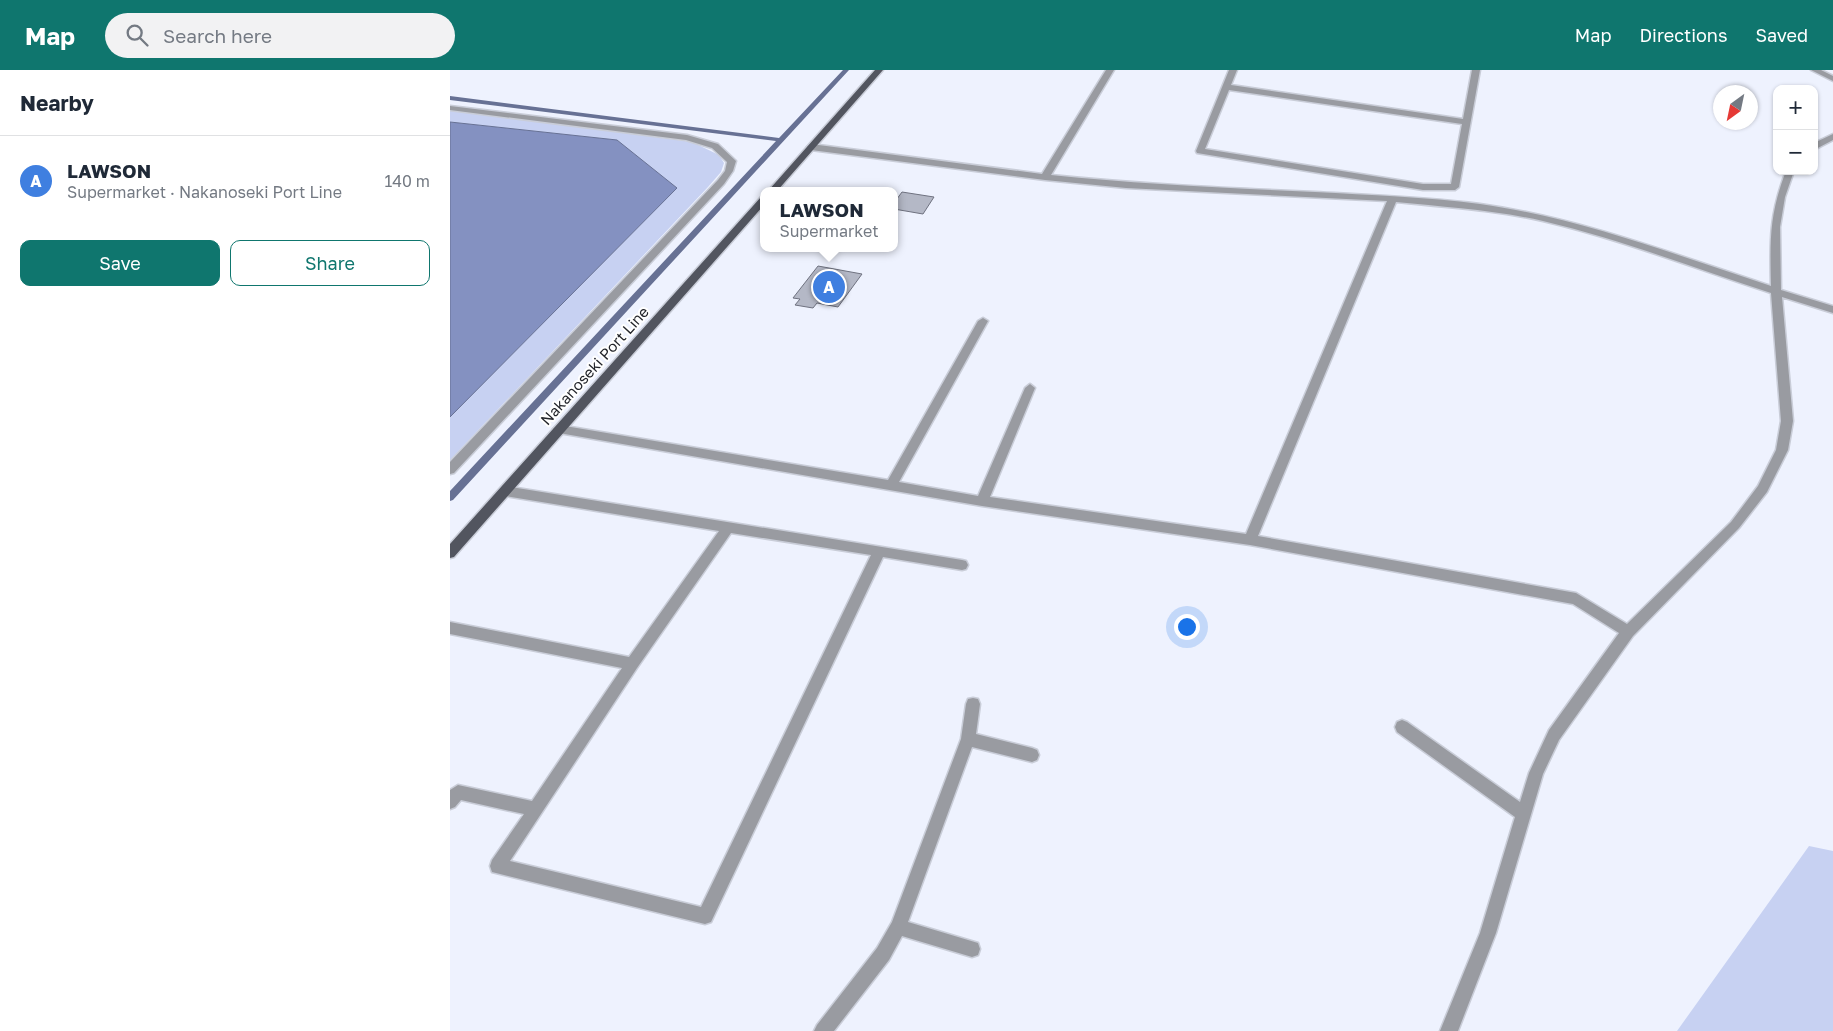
<!DOCTYPE html>
<html lang="en">
<head>
<meta charset="utf-8">
<style>
	body { margin:0; font-family:"Golos Text",sans-serif; background:#f2f2f3; color:#1f2937 }
	.controls { position:absolute; right:15px; top:15px; display:grid; overflow:hidden; border-radius:10px; box-shadow:0 1px 4px #0004 }
	.controls button { width:45px; height:45px; display:grid; place-items:center; padding:0; border:0; border-bottom:1px solid #e0e1e3; background:#fff; color:#1f2937; font:25px sans-serif }
	.compass { position:absolute; left:1263px; top:15px; width:45px; height:45px; border-radius:50%; background:#fff; box-shadow:0 1px 4px #0004; rotate:213deg }
	.you { position:absolute; left:736px; top:556px; width:18px; height:18px; margin:-12px; border:4px solid #fff; border-radius:50%; background:#1a73e8; box-shadow:0 0 0 8px #1a73e833 }
	.badge { display:grid; place-items:center; width:32px; height:32px; border-radius:50%; background:#0f766e; color:#fff; font-size:16px; font-weight:700 }
	.pin { position:absolute; translate:-50% -50%; border:2px solid #fff; box-shadow:0 1px 5px #0006 }
	.popup { position:absolute; left:310px; top:117px; width:138px; height:65px; box-sizing:border-box; display:grid; place-content:center; border-radius:10px; background:#fff; filter:drop-shadow(0 1px 4px #0005); font-size:16px; white-space:nowrap; color:#747a83 }
	.popup b { font-size:19px; color:#1f2937 }
	.popup::after { content:''; position:absolute; left:50%; top:100%; margin-left:-10px; border:10px solid transparent; border-top-color:#fff }
	.list { margin:0; padding:0; list-style:none }
	h2 { display:flex; justify-content:space-between; align-items:center; height:65px; margin:0; padding:0 20px; font-size:21px }
	h2 small { font-size:16px; font-weight:400; color:#747a83 }
	.list li { display:grid; grid-template-columns:32px 1fr auto; gap:15px; align-items:center; box-sizing:border-box; height:90px; padding:0 20px; border-top:1px solid #e0e1e3 }
	.list b { display:block; font-size:19px; white-space:nowrap }
	.list p { margin:0; font-size:16px; white-space:nowrap; color:#747a83 }
	.list em { font-size:16px; font-style:normal; color:#747a83 }
	.actions { display:flex; gap:10px; padding:15px 20px }
	.actions a { flex:1; padding:11px 0; border:1px solid #0f766e; border-radius:10px; text-align:center; font-size:18px; color:#0f766e }
	.actions .main { background:#0f766e; color:#fff }
	.icon { flex:none; width:28px; height:28px; fill:none; stroke:currentColor; stroke-width:2; stroke-linecap:round; stroke-linejoin:round }
	.map { position:relative; flex:none; width:1383px; height:961px; overflow:hidden }
	header { display:flex; align-items:center; gap:30px; box-sizing:border-box; height:70px; padding:0 25px; background:#0f766e; color:#fff }
	header strong { font-size:24px }
	nav { display:flex; gap:28px; margin-inline-start:auto; font-size:18px }
	.search { width:350px; height:45px; background:#f2f2f3; display:flex; align-items:center; gap:12px; box-sizing:border-box; padding:0 18px; border-radius:28px; color:#747a83; font-size:19px }
	main { display:flex }
	aside { flex:1; background:#fff }
	.map>svg:first-child { display:block }
	.green { fill:#c7d1f2 }
	.water { fill:#8491c1; stroke:#677194 }
	.lines { fill:none; stroke-linecap:round; stroke-linejoin:round }
	.stream { fill:#677194; fill-rule:evenodd }
	.building { fill:#b4b8c6; stroke:#6f7280 }
	.minor-casing { stroke:#c9cdd8; stroke-width:3 }
	.major-casing { stroke:#c9cdd8; stroke-width:3 }
	.minor { fill:#999ba1; fill-rule:evenodd }
	.major { fill:#52555f; fill-rule:evenodd }
	.labels { text-anchor:middle; stroke-width:4; stroke-linejoin:round; paint-order:stroke }
	.street-label { font-size:15px; fill:#23252b; stroke:#fff }
</style>
</head>
<body>
<header>
<strong>Map</strong>
<div class="search"><svg class="icon" aria-label="search" viewBox="0 0 24 24"><circle cx="10" cy="10" r="6"/><path d="M15 15l6 6"/></svg>Search here</div>
<nav><a>Map</a><a>Directions</a><a>Saved</a></nav>
</header>
<main>
<aside>
<h2>Nearby<small></small></h2>
<ul class="list">
<li><span class="badge" style="background:#3f7fe0">A</span><div><b>LAWSON</b><p>Supermarket · Nakanoseki Port Line</p></div><em>140 m</em></li>
</ul>
<div class="actions"><a class="main">Save</a><a>Share</a></div>
</aside>
<div class="map">
<svg width="1383" height="961" viewBox="0 0 1383 961">
	<rect width="100%" height="100%" fill="#eef2fe"/>
	<path class="green" d="M0,40l242,32 27,13 5,8 -3,9 -13,15 -258,273v-43l227,-229 -60,-48 -167,-18z
		M1359,776l24,5v180h-156z"/>
	<path class="water" d="M0,52l167,18 60,48 -227,229z"/>
	<g class="lines">
		<path class="stream" d="M393,0h6l-396,430 -3,1v-10l326,-350 -326,-41v-4l329,42z"/>
	</g>
	<path class="building" d="M452,122l32,5 -11,17 -29,-5v-6z
		M368,196l44,8 -24,33 -21,-4 -4,5 -18,-3 5,-6 -7,-1z"/>
	<g class="lines">
		<g class="minor-casing">
			<path id="minor" d="M656,0h8l-63,105c88,9 175,13 264,17 55,3 111,5 165,12 100,14 196,51 291,82 -1,-45 -2,-71 15,-115h8l-9,26 -5,30 1,63 52,16v7l-51,-16 11,124 -5,29 -21,42 -28,36 -106,108 -74,104 -16,34 -47,159 -38,98h-18l40,-98 35,-116 -118,-85 -2,-5 2,-5 5,-2 5,2 113,80 9,-29 20,-43 70,-97 -46,-29 -323,-59 -268,-39 -423,-73 -6,-4 6,-4 329,55 90,-159 5,-3 5,3 -89,161 79,14 47,-108 5,-4 5,4 -45,109 256,37 141,-333 -261,-13 -81,-8 -234,-30 -4,-3 4,-3 231,30zM946,132c49,5 99,8 147,19 77,18 153,48 228,72l10,128 -5,29 -18,36 -27,36 -104,102 -51,-31 -318,-57z
				M779,0h8l-6,15 232,34 9,-49h8l-21,117 -4,3h-32l-226,-37 -1,-2zM779,20l233,34 -11,60h-28l-218,-35z
				M1361,0h10l12,6v5z
				M0,36l237,29 31,9 18,17 -3,10 -9,13 -270,289 -4,1v-12l268,-282 7,-9 2,-9 -15,-14 -26,-8 -236,-30z
				M1383,64v6l-19,10v-7z
				M55,416l457,74 4,1 2,4 -2,4 -4,1 -79,-13 -172,365 -6,2 -213,-52 -2,-6 2,-6 32,-46 -63,-14 -6,7 -5,2v-19l8,-5 74,16 90,-133 -172,-34v-12l179,35 90,-126 -214,-35 -6,-5zM281,463l140,22 -170,352 -191,-46 127,-193z
				M523,628l5,1 2,5 -4,30 56,14 5,2 2,5 -2,5 -5,2 -60,-15 -64,175 70,21 2,6 -2,6 -6,2 -70,-21 -13,24 -55,71h-20l3,-6 60,-77 15,-26 69,-183 5,-35 2,-5z"/>
		</g>
		<g class="major-casing">
			<path id="major" d="M425,0h8l-106,121h-9z
				M314,126v9l-310,352 -4,1v-14l311,-347z"/>
		</g>
		<use href="#minor" class="minor"/>
		<use href="#major" class="major"/>
	</g>
	<g class="labels">
		<g class="street-label">
			<text transform="translate(145 296) rotate(-48)" y="5">Nakanoseki Port Line</text>
		</g>
	</g>
</svg>
<div class="controls">
<button>+</button>
<button>−</button>
</div>
<svg class="compass" viewBox="-18 -18 36 36"><path d="M0-13l5 13h-10z" fill="#e53935"/><path d="M0 13l5-13h-10z" fill="#747a83"/></svg>
<div class="you"></div>
<div class="pin badge" style="left:379px;top:217px;background:#3f7fe0">A</div>
<div class="popup"><b>LAWSON</b>Supermarket</div>
</div>
</main>
</body>
</html>
